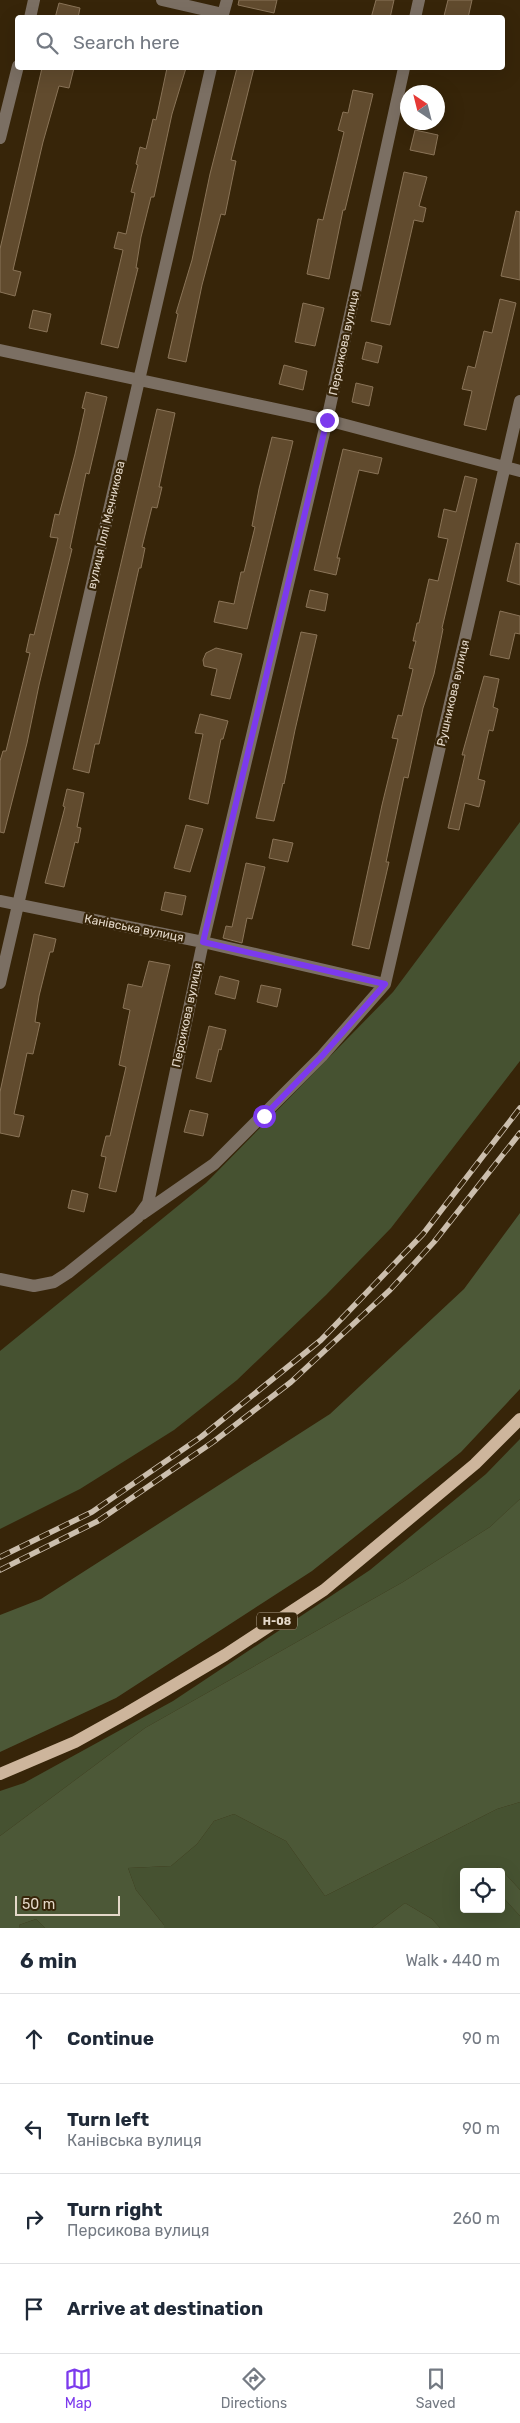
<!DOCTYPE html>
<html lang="en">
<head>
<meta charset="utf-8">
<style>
	body { margin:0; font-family:Rubik,sans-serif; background:#f6f6f7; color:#1f2937 }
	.controls { position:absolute; right:15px; bottom:15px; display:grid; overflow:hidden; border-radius:5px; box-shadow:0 5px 20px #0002 }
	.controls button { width:45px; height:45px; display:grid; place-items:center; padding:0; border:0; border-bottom:1px solid #e0e1e3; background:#fff; color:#1f2937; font:25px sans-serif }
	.compass { position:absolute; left:400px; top:85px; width:45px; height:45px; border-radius:50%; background:#fff; box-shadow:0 5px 20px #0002; rotate:325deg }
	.scale { position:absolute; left:15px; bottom:12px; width:105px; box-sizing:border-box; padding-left:5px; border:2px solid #e4d8c9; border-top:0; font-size:14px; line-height:18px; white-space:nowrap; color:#e4d8c9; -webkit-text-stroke:4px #372509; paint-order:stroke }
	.stop { position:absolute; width:15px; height:15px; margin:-11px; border:4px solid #7c3aed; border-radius:50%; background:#fff }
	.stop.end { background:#7c3aed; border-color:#fff; box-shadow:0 1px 5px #0008 }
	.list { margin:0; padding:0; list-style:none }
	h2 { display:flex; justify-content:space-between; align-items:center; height:65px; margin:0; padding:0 20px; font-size:21px }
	h2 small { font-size:16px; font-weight:400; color:#747a83 }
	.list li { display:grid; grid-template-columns:32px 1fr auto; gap:15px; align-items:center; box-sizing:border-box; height:90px; padding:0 20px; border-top:1px solid #e0e1e3 }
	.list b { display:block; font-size:19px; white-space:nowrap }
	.list p { margin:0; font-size:16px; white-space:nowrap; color:#747a83 }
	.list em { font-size:16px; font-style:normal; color:#747a83 }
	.icon { flex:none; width:28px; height:28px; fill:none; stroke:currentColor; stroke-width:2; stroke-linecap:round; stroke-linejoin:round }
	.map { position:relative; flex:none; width:520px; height:1928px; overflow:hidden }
	.search { position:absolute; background:#fff; box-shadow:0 5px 20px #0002; left:15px; right:15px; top:15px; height:55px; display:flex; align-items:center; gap:12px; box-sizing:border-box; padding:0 18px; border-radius:5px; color:#747a83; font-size:19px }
	.sheet { height:425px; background:#fff }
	nav { display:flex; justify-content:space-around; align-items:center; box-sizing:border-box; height:70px; border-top:1px solid #e0e1e3; background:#fff; font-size:14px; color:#747a83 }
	nav a { display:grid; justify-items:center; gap:2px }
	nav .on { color:#7c3aed }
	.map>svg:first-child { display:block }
	.green { fill:#465231 }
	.forest { fill:#4c5837 }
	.building { fill:#614b2e; stroke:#8a7458 }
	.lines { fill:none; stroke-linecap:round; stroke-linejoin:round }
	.minor { stroke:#7b6f63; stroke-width:12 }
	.major { stroke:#cdb59c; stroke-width:12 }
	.rail-casing { stroke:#cbbead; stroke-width:5.5 }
	.rail { stroke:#372509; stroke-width:4; stroke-dasharray:11; stroke-linecap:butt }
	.route { stroke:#7c3aed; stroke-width:6 }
	.labels { text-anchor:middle; stroke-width:4.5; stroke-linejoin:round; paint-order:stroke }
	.shield { fill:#372509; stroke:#b0a28f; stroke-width:1 }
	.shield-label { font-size:11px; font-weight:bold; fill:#e4d8c9 }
	.street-label { font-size:12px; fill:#e4d8c9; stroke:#372509 }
</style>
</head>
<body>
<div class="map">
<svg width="520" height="1928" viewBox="0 0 520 1928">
	<rect width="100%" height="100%" fill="#372509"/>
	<path class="green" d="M520,822v239l-129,167 -65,67 -89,85 -63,50 -94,59 -80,40v-178l206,-168 187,-191z
		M520,1439v60l-30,28 -87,55 -258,146 -145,108v-45l24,-8 149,-82 197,-131 116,-96z
		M520,1802v88l-21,-23 -13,5h-22v37h37v-14l19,21v12h-80l-8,-9 -27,-16 -33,25h-208v-3l-28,-35 -8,-22 43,-2 26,-22 17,-23 20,-7 52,27 39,55 172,-87z
		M36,1919l9,9h-25l-1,-3z"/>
	<path class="forest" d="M520,1213v176l-59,63 -149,119 -196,127 -116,54v-137l41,-16 289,-185 134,-125z
		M520,1499v303l-23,7 -172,87 -39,-55 -52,-27 -20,7 -17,23 -26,22 -43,2 8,22 28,35v3h-119l-9,-9 -17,6 1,3h-20v-92l145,-108 258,-146 87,-55z
		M499,1867l21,23v26l-19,-21v-23h-15z
		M405,1903l27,16 8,9h-68z"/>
	<path class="building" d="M239,0h38l-3,13 -36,-8z
		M376,0h18l-4,18h-19z
		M448,0h24l-4,18 -24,-2z
		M59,3l21,5 -2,10h-23z
		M42,68h32l-5,20 -10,-2 -16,56 -30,128 8,2 -6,24 -15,-4v-43z
		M167,68h19l-14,46 -18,83h-3l-10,40 -5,31h2l-20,80 -17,-4 22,-94 -9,-2 4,-16 8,2 9,-41 -4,-1 7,-27 -2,-1 4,-17 6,2 7,-30 3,1z
		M237,68h17l-23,92 5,1 -11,54 -4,-1 -19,71 -16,77 -18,-4 10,-44 -2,-1 16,-53 18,-86z
		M353,90l20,4 -28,116h-2l-14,69 -22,-5 11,-55 5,1 21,-88 -6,-2 5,-18 5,1z
		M415,130l23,5 -4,20 -24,-5z
		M404,172l23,5 -8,29 7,2 -3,14 -9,-2 -24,105 -19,-4z
		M516,211l4,1v68l-19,-4z
		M500,299l16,4 -30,127 -22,-5 8,-34 -10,-2 6,-23 7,2 9,-37 8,2z
		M303,303l21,5 -9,38 -20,-4z
		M33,310l18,4 -4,18 -18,-4z
		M366,342l16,4 -4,17 -16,-4z
		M284,365l23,6 -4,19 -24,-6z
		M356,383l17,4 -4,19 -17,-4z
		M86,392l21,5 -18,77 -3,-1 -16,75 2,1 -33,136 -12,58 -23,90 -4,-1v-71l3,-10h3l24,-98 -4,-1 4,-18 4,1 24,-97 -8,-1 5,-23 4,1 16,-61 10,-45 -3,-1z
		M157,409l18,4 -16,74h3l-5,21 -5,-1 -10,40 3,1 -4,20h-2l-40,176h-4l-6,29 -16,-4z
		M272,437l21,4 -46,188 -33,-7 5,-21 15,3 7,-32h3l11,-45 -3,-1 7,-37z
		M343,449l39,9 -4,16 -19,-4 -22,88h3l-4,17 -22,-5z
		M465,476l12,3 -35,149 1,1 -9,45 -11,34 -15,70 -4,-1 -18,85h3l-20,87 -17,-4 30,-140 16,-66 -6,-1 6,-23 4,1 11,-47 -4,-1 7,-27h-3l4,-18h2l10,-44 9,2 10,-42 -10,-2 6,-28 12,3z
		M516,543l4,1v41l-13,-4z
		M310,590l18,4 -3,17 -19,-4z
		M500,611l20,5v18l-5,-1 -6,26 -19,-4z
		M301,632l16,3 -22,95 -11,54 -1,-1 -9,38 -18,-3z
		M216,648l26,6 -12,45 -19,-4 6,-26 -13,-3 -1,-6 3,-7z
		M484,676l15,3 -6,28 5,2 -5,22 -4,-1 -11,49 7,2 -6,26 -14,-4 -6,27 -11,-2 17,-73h-3z
		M200,714l28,7 -5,18h-2l-13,65 -19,-5 14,-65 -8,-1z
		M67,789l17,4 -7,34 4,1 -3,15 -3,-1 -11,45 -19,-4 20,-76 -2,-1z
		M186,825l17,4 -13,43 -16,-4z
		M273,839l20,4 -5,19 -19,-4z
		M246,863l19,4 -13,52 -5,-1 -5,25 -19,-5 3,-12 6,1z
		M165,892l21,4 -4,19 -21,-5z
		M34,934l22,5 -3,13h-3l-11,44 -4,26 5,1 -7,31 -6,-1 -13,61 10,2 -5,21 -19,-4v-41z
		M149,961l21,4 -54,227 -17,-4 7,-31 -5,-1 5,-20h4l16,-69 -7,-2 11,-55 -7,-2 5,-24 14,3z
		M220,976l19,5 -4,18 -20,-5z
		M261,985l20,4 -4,18 -20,-5z
		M209,1026l17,4 -5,20 -2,-1 -8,33 -15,-4z
		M190,1110l18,4 -5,22 -19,-4z
		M72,1190l16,4 -4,18 -16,-4z"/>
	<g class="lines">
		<path class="minor" d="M162,0l61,14
			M30,18l4,-18
			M222,18l5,-18
			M415,18l4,-18
			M0,138l18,-72
			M0,350l327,70 193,51
			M0,901l203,41 182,42
			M0,983l211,-915
			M142,1214l72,-50 108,-108 63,-72 135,-583
			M0,1279l34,7 20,-4 14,-9 70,-56 10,-14 55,-261 124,-522 77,-352"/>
		<path class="major" d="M0,1774l75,-32 52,-29 98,-58 99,-65 151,-126 45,-45"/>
		<g class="rail-casing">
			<path id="rail" d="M0,1557l92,-45 109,-75 120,-97 102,-106 97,-126
				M0,1570l98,-49 115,-79 78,-60 99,-92 44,-48 86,-109"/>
		</g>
		<use href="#rail" class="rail"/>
	</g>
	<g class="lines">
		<path class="route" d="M264,1116l58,-60 63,-72 -182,-42 124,-522"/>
	</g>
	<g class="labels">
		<rect class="shield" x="257" y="1612.5" width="40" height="17" rx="4"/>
		<g class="shield-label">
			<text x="277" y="1625">Н-08</text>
		</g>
		<g class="street-label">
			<text transform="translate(344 343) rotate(-78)" y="4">Персикова вулиця</text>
			<text transform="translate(106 525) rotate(-77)" y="4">вулиця Іллі Мечникова</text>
			<text transform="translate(453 693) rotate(-77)" y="4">Рушникова вулиця</text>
			<text transform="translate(134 928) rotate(11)" y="4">Канівська вулиця</text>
			<text transform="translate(187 1015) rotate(-78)" y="4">Персикова вулиця</text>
		</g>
	</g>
</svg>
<div class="controls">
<button><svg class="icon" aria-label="locate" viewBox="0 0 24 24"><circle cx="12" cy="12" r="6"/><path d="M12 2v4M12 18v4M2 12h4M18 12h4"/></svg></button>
</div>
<svg class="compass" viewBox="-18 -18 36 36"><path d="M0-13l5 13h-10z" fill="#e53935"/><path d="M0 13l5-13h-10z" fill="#747a83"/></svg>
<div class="scale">50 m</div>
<div class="stop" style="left:264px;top:1116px"></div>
<div class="stop end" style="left:327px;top:420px"></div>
<div class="search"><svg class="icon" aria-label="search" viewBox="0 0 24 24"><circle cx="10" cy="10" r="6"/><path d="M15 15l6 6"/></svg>Search here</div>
</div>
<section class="sheet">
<h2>6 min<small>Walk · 440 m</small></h2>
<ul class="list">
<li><svg class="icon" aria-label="ahead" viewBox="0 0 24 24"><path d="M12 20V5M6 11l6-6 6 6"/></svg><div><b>Continue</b></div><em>90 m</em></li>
<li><svg class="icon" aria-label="left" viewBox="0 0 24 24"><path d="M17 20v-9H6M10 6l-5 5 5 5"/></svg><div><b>Turn left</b><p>Канівська вулиця</p></div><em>90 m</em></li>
<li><svg class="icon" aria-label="right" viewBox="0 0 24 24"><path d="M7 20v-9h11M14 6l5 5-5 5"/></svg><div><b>Turn right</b><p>Персикова вулиця</p></div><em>260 m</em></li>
<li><svg class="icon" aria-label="arrive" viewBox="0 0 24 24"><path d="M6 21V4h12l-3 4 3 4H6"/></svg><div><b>Arrive at destination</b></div></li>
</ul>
</section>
<nav>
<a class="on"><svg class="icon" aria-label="map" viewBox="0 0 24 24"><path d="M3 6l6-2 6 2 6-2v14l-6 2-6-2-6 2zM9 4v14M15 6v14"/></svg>Map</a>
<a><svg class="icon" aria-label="directions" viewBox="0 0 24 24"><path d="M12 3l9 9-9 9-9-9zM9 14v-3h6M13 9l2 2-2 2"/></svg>Directions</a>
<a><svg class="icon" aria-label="saved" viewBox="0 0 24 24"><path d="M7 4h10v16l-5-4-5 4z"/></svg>Saved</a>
</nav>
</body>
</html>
